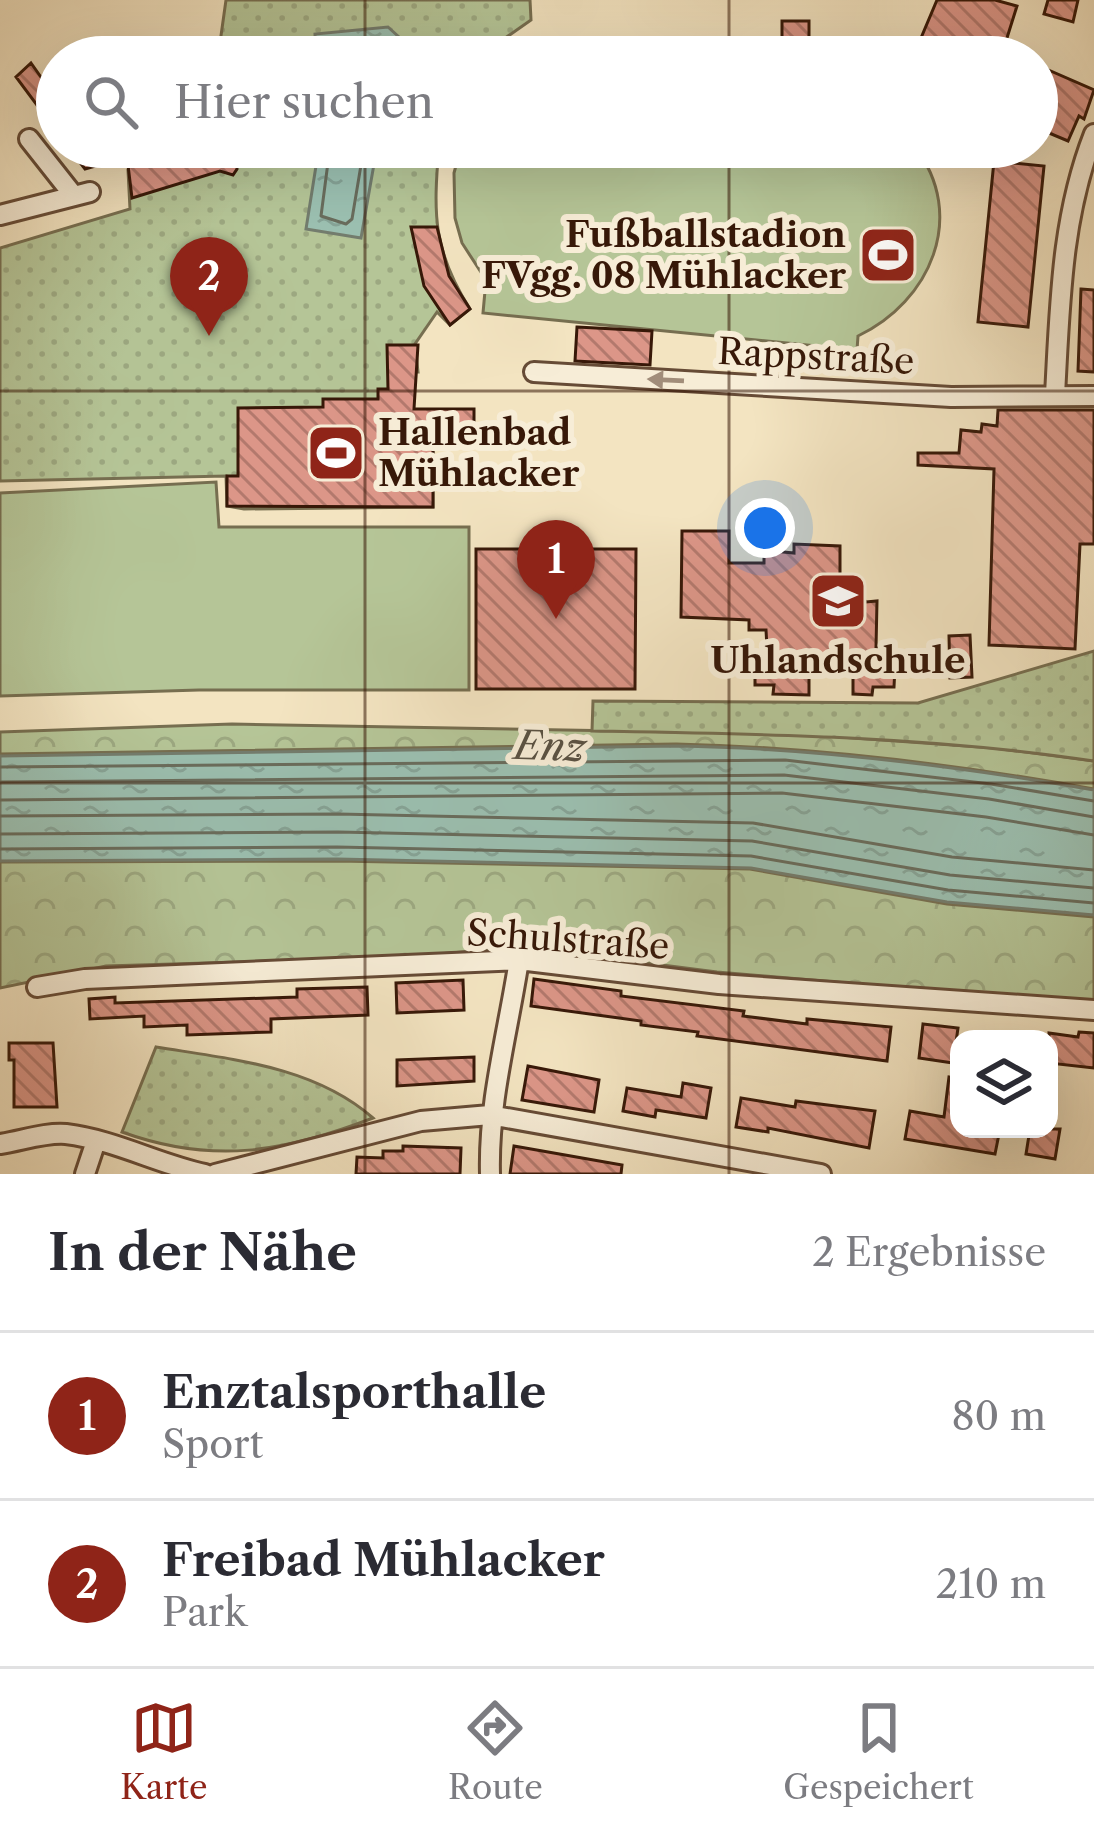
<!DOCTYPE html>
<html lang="de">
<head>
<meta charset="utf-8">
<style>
	body { margin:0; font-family:"Libre Caslon Text",serif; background:#f7f7f7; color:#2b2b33 }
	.controls { position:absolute; right:36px; bottom:36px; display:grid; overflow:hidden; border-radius:24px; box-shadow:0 12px 48px #0002 }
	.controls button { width:108px; height:108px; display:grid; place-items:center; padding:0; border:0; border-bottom:3px solid #e1e1e2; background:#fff; color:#2b2b33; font:60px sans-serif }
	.you { position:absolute; left:765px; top:528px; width:42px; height:42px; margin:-30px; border:9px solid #fff; border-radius:50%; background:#1a73e8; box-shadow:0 0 0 18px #1a73e833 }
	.badge { display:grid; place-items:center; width:78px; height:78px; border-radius:50%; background:#8f2418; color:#fff; font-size:39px; font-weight:700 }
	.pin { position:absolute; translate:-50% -99px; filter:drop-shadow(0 3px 6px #0008) }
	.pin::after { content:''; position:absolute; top:63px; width:42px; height:36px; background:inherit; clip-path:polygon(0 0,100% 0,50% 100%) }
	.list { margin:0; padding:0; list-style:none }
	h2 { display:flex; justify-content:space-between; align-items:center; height:156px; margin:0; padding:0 48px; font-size:51px }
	h2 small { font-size:39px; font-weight:400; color:#7c7c81 }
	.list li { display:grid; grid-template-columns:78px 1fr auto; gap:36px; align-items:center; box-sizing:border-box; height:168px; padding:0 48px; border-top:3px solid #e1e1e2 }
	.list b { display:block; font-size:45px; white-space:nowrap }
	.list p { margin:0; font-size:39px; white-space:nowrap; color:#7c7c81 }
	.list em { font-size:39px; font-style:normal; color:#7c7c81 }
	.icon { flex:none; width:66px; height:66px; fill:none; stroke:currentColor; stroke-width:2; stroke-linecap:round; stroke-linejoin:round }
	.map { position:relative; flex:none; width:1094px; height:1174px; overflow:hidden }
	.search { position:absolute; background:#fff; box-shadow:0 12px 48px #0002; left:36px; right:36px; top:36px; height:132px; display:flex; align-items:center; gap:30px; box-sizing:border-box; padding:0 42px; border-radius:66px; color:#7c7c81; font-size:45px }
	.sheet { height:492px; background:#fff }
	nav { display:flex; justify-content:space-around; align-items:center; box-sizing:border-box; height:168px; border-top:3px solid #e1e1e2; background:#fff; font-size:33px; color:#7c7c81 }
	nav a { display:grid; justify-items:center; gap:6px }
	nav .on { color:#8f2418 }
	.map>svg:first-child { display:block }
	.green { fill:#b5c597; stroke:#766e50; stroke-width:3 }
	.forest { fill:url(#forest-crowns); stroke:#766e50; stroke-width:3 }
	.park { fill:url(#park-dots); stroke:#766e50; stroke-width:3 }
	.water { fill:url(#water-ripples); stroke:#737c6d; stroke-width:3 }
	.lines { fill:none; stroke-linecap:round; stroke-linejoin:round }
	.shore { stroke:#696c5c; stroke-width:3 }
	.building { fill:url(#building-back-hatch); stroke:#371808; stroke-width:3 }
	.minor-casing { stroke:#664b36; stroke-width:24 }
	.minor { stroke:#f7edd7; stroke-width:18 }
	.oneway { fill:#a18d7a }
	.grid { fill:none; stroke:#371808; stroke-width:3; stroke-opacity:0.55 }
	.labels { text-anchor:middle; stroke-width:12; stroke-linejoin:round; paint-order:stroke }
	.poi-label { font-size:36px; font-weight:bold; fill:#371808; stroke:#f7edd7; text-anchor:end }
	.street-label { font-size:36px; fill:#371808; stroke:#f7edd7 }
	.water-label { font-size:39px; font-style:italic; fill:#5a5243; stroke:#f7edd7 }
</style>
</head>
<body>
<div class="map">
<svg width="1094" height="1174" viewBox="0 0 1094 1174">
	<defs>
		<pattern id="forest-crowns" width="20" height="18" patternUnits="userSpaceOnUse" patternTransform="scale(3)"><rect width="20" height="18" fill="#b5c597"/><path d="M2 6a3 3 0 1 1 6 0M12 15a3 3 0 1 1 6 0" fill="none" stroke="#9ca881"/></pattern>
		<pattern id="park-dots" width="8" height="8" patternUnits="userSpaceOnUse" patternTransform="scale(3)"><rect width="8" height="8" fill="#b5c597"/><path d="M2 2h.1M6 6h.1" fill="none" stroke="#9ca881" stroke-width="1.8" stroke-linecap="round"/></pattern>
		<pattern id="water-ripples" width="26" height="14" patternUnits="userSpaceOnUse" patternTransform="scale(3)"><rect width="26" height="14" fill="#9bbfb0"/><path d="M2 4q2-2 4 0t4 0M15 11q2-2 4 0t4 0" fill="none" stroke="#86a396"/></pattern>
		<pattern id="building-back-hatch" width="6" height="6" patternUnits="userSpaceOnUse" patternTransform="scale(3)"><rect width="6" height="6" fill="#dc9688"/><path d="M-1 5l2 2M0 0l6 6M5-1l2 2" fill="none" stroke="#b3796d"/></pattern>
	</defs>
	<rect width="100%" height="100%" fill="#f3e4c1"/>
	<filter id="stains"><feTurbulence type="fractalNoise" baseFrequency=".00167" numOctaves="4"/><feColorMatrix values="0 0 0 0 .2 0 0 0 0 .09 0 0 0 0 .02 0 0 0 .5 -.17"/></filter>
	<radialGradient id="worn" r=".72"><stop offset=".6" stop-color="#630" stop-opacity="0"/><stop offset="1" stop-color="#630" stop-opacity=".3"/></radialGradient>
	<path class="green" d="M461,147h454c53,69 15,155 -57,189l-1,14 -374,-37 3,-33 -24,-37 -7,-25 -1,-45z
		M216,482l3,45h250v163h-270l-199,6v-203z"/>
	<path class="forest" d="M232,724l566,10 196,14 100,13v28c-139,-25 -277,-42 -418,-45l-676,10v-22z
		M337,861l413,8 197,35 147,13v87l-377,-32 -196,-25 -118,10 -297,9 -106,22v-126z"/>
	<path class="park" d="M226,0h304l1,20 -53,37h-260z
		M207,147h232c-6,67 -6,104 31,162l-20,16 -13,-13 -22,32 3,28h-20l16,59h19v76l-189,2 -17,-3 -1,-30 -226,5v-233l130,-39 -2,-39z
		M1094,651v110c-166,-25 -334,-27 -502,-30l1,-30 325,2z
		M156,1047c74,12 158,19 217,71 -88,34 -160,47 -251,14z"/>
	<path class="water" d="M388,27l12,11 2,19h-86l-1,-23z
		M319,147h58l-16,91 -55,-9z
		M677,746c140,2 279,20 417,44v125l-147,-13 -196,-34 -414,-9 -337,2v-105z"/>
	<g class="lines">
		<path class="shore" d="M330,147l-9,69 25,8 6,-5 12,-72
			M0,767l785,-7 206,24 103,17
			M0,782l784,-7 205,24 105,18
			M0,800l782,-7 204,24 108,18
			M0,816l338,-2 415,9 199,34 142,13
			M0,834l338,-2 414,9 198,34 144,13
			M0,849l337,-2 414,9 197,34 146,13"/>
	</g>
	<path class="building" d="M937,0h58l22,6 -16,51h-88z
		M1048,0h30l-5,22 -29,-8z
		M782,21h27v19h-27z
		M31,63l26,37v32l-41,-55z
		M1037,65l57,25 -10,29 -5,-3 -11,25 -31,-13z
		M68,147h168l1,22 -4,6 -13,-4 -88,27 -5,-41 -42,12z
		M994,161l50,5 -16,161 -50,-5z
		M411,227h26l12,49 21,33 -20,16 -26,-39z
		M1081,289l13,1v82l-16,-1z
		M577,327l75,4 -2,34 -75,-4z
		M387,345h31l-4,64h60v29h-41v69l-206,-1v-30h11v-68l85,-1v-8h55v-10h10z
		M998,410h96v134h-14l-5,105 -86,-4 5,-176 -76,-4v-12h41l2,-23 20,2 1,-8 15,2z
		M682,531h47v32h35v-7l9,-5 21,2v-9l46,2v34h8l18,22 11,-1 -1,47h5l1,18h13l-1,21h-21l-1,8 -19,-1v-20h-44v21l-36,-1 1,-9h-19v-20l13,1 -2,-36h-17v-10l-68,-3z
		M476,549h160l-1,140h-159z
		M970,635l2,42 -22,1 -1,-42z
		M534,979l87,12v5l123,15 -1,5 64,8v-5l84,8 -4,34 -190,-25 1,-4 -57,-7v-4l-110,-15z
		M463,980l1,30 -67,3 -1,-30z
		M367,987l1,28 -97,4v13l-84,3v-10l-43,2v-11l-54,3 -1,-20 26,-2v6l182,-6v-8z
		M923,1024l35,4 -5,35 -34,-5z
		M1079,1032l15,1v35l-45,-5v-30l29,4z
		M9,1043h44l4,64h-43v-47h-5z
		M474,1057v24l-77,5v-26z
		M528,1066l71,14 -5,32 -72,-12z
		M949,1077l10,1v51h41l-5,25 -90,-15 5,-28 34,6z
		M683,1083l28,5 -5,30 -50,-8 -1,7 -32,-6 4,-23 54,9z
		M741,1098l54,9 1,-6 79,10 -6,37 -101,-20v4l-32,-5z
		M1030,1129h30l-5,30 -29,-5z
		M403,1146l58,2 -1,26h-104l1,-17 26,1v-7h20z
		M514,1146l108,19 -1,9h-111z"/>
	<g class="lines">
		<g class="minor-casing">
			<path id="minor" d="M29,139l45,57
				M0,215l90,-23
				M534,372l417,25 143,-1
				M1055,395c5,-90 6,-177 39,-261
				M37,987l48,-8 434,-19 200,24 375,26
				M0,1144c21,-3 46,-12 66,-10 49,6 92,30 139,40
				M85,1174l11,-33
				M215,1174l206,-53 69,-6 331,59
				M490,1174c-2,-72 18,-142 29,-214"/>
		</g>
		<use href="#minor" class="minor"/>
	</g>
	<defs><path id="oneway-solid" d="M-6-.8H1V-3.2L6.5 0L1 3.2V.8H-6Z" transform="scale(3)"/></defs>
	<use class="oneway" href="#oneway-solid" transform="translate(666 380) rotate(-177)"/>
	<path class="grid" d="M365,0v57M729,0v57M365,147v1027M729,147v1027M0,391h1094M0,783h1094"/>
	<defs>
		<g id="stadium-square" transform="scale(3)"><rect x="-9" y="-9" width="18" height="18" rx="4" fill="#8f2418" stroke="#f7edd7"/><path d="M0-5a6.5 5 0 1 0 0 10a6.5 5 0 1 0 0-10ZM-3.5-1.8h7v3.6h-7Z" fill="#fff"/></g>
		<g id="school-square" transform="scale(3)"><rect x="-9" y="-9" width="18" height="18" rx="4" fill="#8f2418" stroke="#f7edd7"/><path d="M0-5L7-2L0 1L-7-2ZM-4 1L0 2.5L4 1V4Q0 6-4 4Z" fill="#fff"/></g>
	</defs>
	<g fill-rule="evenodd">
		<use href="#stadium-square" x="888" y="255"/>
		<use href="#stadium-square" x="336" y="453"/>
		<use href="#school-square" x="838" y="601"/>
	</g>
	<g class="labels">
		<g class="poi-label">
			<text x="846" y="247">Fußballstadion<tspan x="846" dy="41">FVgg. 08 Mühlacker</tspan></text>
			<text x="378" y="445" text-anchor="start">Hallenbad<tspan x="378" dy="41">Mühlacker</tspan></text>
			<text x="838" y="673" text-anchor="middle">Uhlandschule</text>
		</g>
		<g class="street-label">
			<text transform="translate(816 356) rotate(3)" y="13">Rappstraße</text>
			<text transform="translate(568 939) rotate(4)" y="13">Schulstraße</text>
		</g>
		<g class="water-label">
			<text transform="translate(550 746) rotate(2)" y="14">Enz</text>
		</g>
	</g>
	<rect width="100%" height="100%" filter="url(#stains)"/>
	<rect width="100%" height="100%" fill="url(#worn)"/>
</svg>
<div class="controls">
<button><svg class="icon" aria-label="layers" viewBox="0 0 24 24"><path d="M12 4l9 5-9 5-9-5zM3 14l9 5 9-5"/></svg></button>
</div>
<div class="you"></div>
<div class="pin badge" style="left:556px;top:619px">1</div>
<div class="pin badge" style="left:209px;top:336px">2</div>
<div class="search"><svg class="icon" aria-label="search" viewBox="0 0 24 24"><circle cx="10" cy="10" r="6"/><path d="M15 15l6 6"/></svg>Hier suchen</div>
</div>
<section class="sheet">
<h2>In der Nähe<small>2 Ergebnisse</small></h2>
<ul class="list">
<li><span class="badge">1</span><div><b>Enztalsporthalle</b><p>Sport</p></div><em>80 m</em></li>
<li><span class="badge">2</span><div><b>Freibad Mühlacker</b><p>Park</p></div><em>210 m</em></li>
</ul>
</section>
<nav>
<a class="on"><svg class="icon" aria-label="map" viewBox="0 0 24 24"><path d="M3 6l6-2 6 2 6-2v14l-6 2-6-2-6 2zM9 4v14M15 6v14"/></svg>Karte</a>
<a><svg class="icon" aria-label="directions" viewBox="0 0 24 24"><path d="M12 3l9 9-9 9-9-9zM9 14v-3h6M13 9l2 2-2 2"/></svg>Route</a>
<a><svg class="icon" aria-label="saved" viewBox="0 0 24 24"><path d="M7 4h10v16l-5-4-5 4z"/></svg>Gespeichert</a>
</nav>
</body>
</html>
